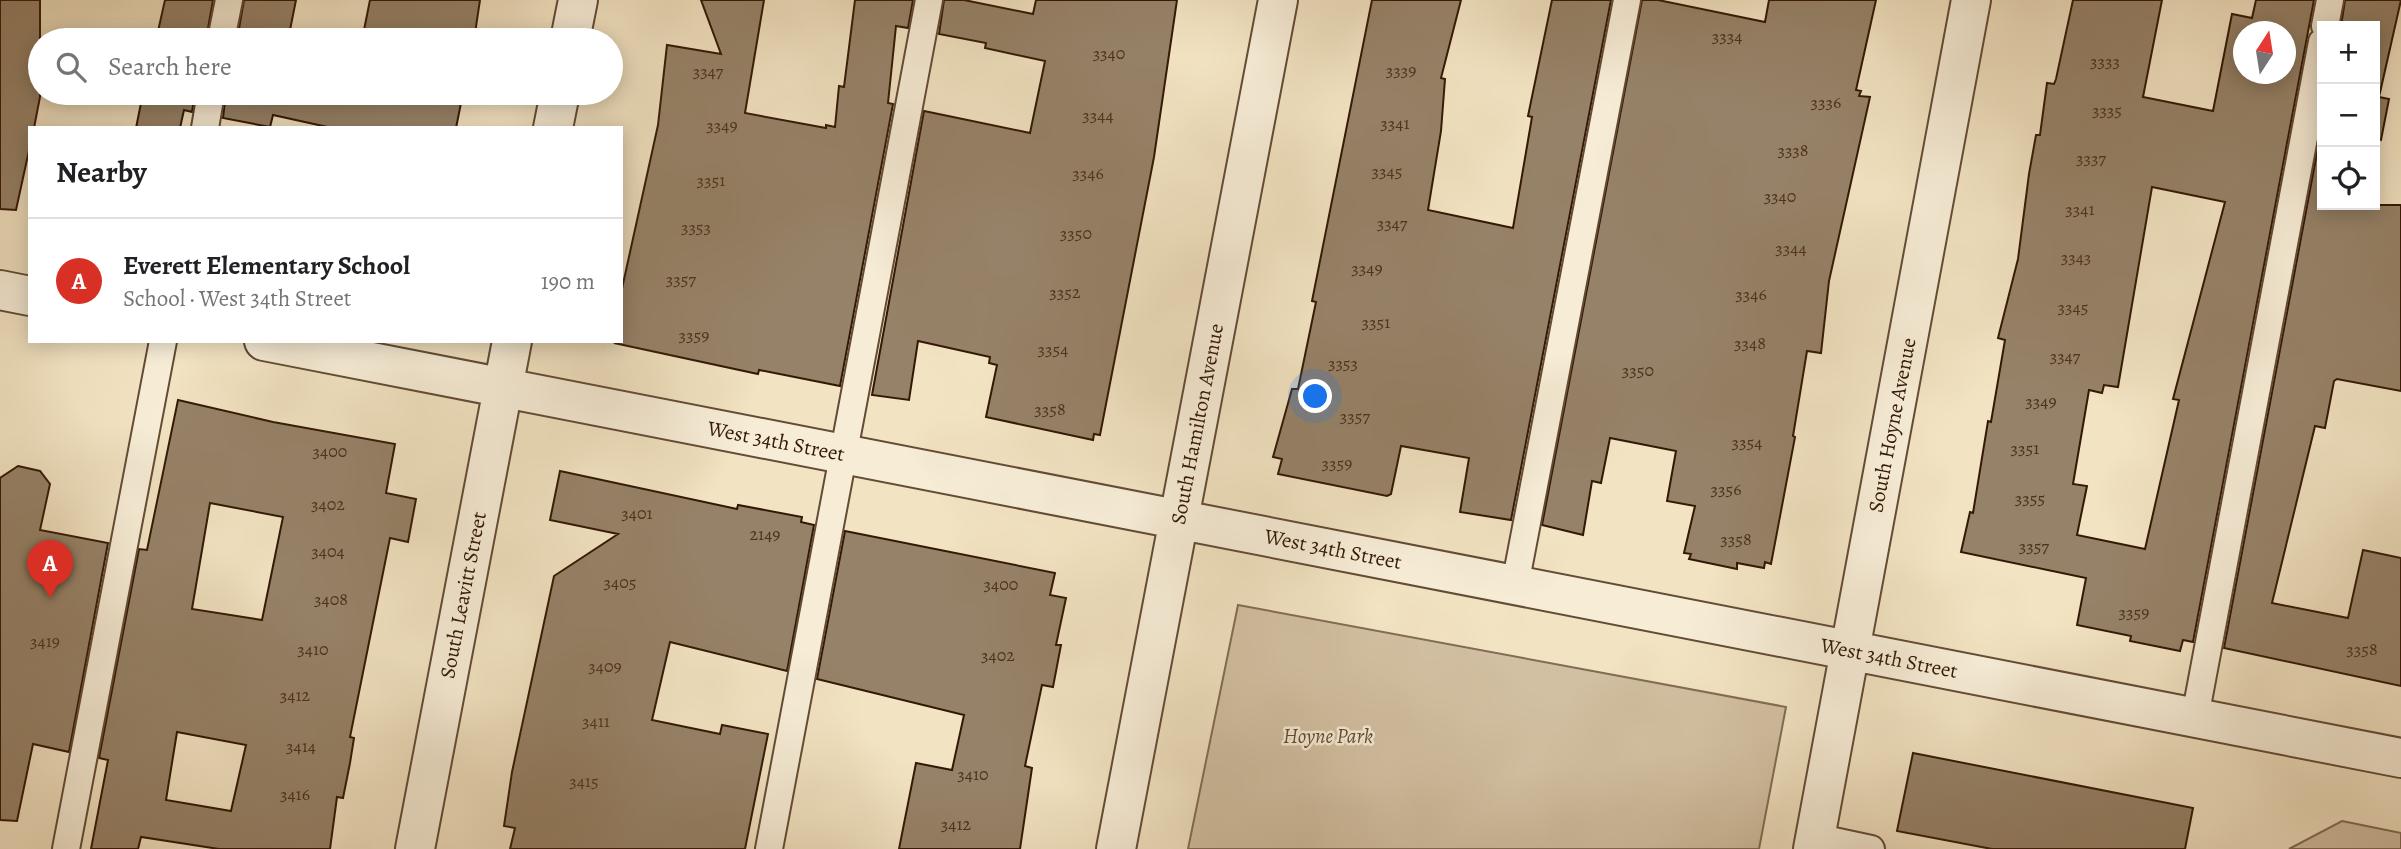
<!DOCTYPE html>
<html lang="en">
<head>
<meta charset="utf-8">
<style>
	body { margin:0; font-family:Alegreya,serif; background:#f6f6f6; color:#202124 }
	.controls { position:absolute; right:21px; top:21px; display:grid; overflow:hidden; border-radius:0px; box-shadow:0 4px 18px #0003 }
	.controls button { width:63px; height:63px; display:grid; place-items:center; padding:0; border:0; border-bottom:2px solid #e0e0e0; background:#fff; color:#202124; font:35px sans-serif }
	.compass { position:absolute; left:2233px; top:21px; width:63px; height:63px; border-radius:50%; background:#fff; box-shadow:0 4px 18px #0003; rotate:12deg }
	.you { position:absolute; left:1316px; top:397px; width:24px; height:24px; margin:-18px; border:5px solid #fff; border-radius:50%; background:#1a73e8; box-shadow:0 0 0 10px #1a73e833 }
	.badge { display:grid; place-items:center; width:46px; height:46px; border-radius:50%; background:#d93025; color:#fff; font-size:23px; font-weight:700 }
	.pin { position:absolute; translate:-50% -58px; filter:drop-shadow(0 2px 4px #0008) }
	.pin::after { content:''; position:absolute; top:37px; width:24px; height:21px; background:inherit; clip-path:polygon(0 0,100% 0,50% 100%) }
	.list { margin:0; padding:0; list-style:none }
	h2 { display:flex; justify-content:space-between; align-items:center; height:91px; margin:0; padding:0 28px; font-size:30px }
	h2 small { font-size:23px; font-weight:400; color:#757577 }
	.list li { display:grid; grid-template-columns:46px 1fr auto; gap:21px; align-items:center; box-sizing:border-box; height:126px; padding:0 28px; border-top:2px solid #e0e0e0 }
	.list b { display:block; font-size:26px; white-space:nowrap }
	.list p { margin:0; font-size:23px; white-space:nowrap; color:#757577 }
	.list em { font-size:23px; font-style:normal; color:#757577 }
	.icon { flex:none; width:38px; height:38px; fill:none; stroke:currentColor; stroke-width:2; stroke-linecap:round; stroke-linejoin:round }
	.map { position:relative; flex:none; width:2401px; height:849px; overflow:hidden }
	.search { position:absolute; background:#fff; box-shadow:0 4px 18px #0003; left:28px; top:28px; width:595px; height:77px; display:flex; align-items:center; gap:18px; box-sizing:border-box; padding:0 24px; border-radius:38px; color:#757577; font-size:26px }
	.panel { position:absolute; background:#fff; box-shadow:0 4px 18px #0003; left:28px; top:126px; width:595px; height:217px; border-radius:0px }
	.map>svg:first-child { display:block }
	.green { fill:#d2c0a2; stroke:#826c54; stroke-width:2 }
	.building { fill:#968268; stroke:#331806; stroke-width:2; fill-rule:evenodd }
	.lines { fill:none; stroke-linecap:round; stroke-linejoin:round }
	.lane-casing { stroke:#634b35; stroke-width:30 }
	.street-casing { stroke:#634b35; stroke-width:42 }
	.lane { stroke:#f7edd7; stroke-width:26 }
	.street { stroke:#f7edd7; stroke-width:38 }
	.labels { text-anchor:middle; stroke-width:5; stroke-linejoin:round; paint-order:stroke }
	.number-label { font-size:18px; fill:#4c321e }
	.street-label { font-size:21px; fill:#331806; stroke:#f7edd7 }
	.park-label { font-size:21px; font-style:italic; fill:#634a35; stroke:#f7edd7 }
</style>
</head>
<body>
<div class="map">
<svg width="2401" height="849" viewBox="0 0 2401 849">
	<rect width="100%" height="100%" fill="#f2e3c2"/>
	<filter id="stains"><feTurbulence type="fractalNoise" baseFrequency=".00286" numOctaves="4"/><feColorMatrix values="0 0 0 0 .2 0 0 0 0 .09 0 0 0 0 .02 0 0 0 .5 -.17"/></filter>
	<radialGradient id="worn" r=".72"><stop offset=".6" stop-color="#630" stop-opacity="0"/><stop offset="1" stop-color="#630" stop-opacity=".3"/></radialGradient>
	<path class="green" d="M1238,605l548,102 -27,142h-571z
		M2342,821l59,12v16h-112z"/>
	<path class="building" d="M0,0h40v97l-6,31h-4v18l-14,64 -16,-1z
		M165,0h48l-7,40h-50z
		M244,0h52l-8,40h-51z
		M370,0h110l-6,40h-112z
		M701,0h63l-19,113 81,15v-3l9,2 4,-41 5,1 11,-87h58l-5,28 -12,-2 -8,77 5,1 -53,282 -81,-16 -1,4 -144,-31 7,-2v-48l37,-168 9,-80 54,9z
		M944,0h20l69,14 3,-14h141l-23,157 -54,278 -6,-1 -1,6 -107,-23 11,-52 -8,-2 1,-6 -72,-16 -9,59 -37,-5 52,-284 106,22 15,-72 -60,-13 1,-5 -47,-9z
		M1372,0h89l-20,78 4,1 -4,52 -13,79 85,18 19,-111 -4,-1 24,-116h59l-100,520 -51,-8 9,-54 -68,-12 -10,48 -4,2 -109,-22 4,-15 -9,-2 19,-68h6l18,-87 -4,-1z
		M1642,0h16l107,22 4,-22h107l-20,90 5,1 -2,5 11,1 -41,184 -8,72 -14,-2 -14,85 2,1 -24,127 -6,-2 -1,6 -27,-5v6l-48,-10 2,-5 -7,-1 11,-47 -28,-5 9,-50 -66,-13 -9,45 -9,-2 -9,54 -41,-10z
		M2073,0h89l-19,97 70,14 19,-97 20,4 4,-18h58l-121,642 -10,-2 -3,11 -50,-10 1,-5 -54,-11 9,-47 -125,-26 9,-40 3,1 15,-92 3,1 14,-82 -7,-2 20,-79 11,-85 7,-39h4l7,-52 7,1 2,-5zM2244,32h42v42h-42zM2152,187l73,15 -52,197 6,1 -34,149 -68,-14 10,-49 -14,-2 16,-94 13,3 2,-8 14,2z
		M2345,0h56l-22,97 10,2 -8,41 -6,-2v-112h-34z
		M143,93h52l-3,19 -8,-2 -4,18h-44z
		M226,93h237l-7,35h-124l-59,-13 -3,12 -47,-9z
		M2322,126v79h79v186l-64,-12 -3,2 -9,47 -10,-2 -43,177 76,15 15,-68 38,8v128l-177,-38z
		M178,400l95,22 122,22 -9,49 30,6 -8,43 -18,-4 -40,199 4,1 -4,25 -7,35 -6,-1 -7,52h-111l-78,-12 -3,12h-47l17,-89 -9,-2 40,-209 8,1zM210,503l73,14 -21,103 -70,-11zM177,732l69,13 -15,66 -65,-11z
		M18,466l22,5 10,13 -10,46 68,13 -39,209 -36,-8 -16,77 -17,-1v-342z
		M560,471l177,38 1,-4 64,12 -1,5 13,3 -27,146 -117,-29 -18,78 68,14 2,-9 46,9 -23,115h-235l5,-21 -11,-2 8,-54 42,-196 64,-42 -68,-14z
		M845,531l210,42 -5,22 16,3 -10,47h5l-8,42 -11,-2 -17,81 7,2 -12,81h-121l17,-86 36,7 12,-55 -147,-36z
		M1913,753l280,55 -8,41h-193l-95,-18z"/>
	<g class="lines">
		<g class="lane-casing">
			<path id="lane" d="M2325,26l5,-26
				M221,40l8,-40
				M205,128l6,-35
				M1515,585l112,-585
				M2195,717l127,-675
				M1815,837l56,12
				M66,849l97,-508
				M769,849l160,-849"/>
		</g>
		<g class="street-casing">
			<path id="street" d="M570,40l8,-40
				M553,128l7,-35
				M0,290l30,6
				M264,341l2137,417
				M415,849l97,-508
				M1116,849l162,-849
				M1813,849l158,-849"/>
		</g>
		<use href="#lane" class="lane"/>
		<use href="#street" class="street"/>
	</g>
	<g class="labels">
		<g class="number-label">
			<text x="1727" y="42">3334</text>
			<text x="1109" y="59">3340</text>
			<text x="2105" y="67">3333</text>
			<text x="1401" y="76">3339</text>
			<text x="708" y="77">3347</text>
			<text x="1826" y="108">3336</text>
			<text x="2107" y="116">3335</text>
			<text x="1098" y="121">3344</text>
			<text x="1395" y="129">3341</text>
			<text x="722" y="131">3349</text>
			<text x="1793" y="156">3338</text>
			<text x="2091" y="164">3337</text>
			<text x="1387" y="177">3345</text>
			<text x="1088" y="179">3346</text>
			<text x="711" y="186">3351</text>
			<text x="1780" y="202">3340</text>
			<text x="2080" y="215">3341</text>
			<text x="1392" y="229">3347</text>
			<text x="696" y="233">3353</text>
			<text x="1076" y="239">3350</text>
			<text x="1791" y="254">3344</text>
			<text x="2076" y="263">3343</text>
			<text x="1367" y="274">3349</text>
			<text x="681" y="285">3357</text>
			<text x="1065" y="298">3352</text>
			<text x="1751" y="300">3346</text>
			<text x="2073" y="313">3345</text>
			<text x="1376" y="328">3351</text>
			<text x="694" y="341">3359</text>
			<text x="1750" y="349">3348</text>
			<text x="1053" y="355">3354</text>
			<text x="2065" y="362">3347</text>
			<text x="1343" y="369">3353</text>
			<text x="1638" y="376">3350</text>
			<text x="2041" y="407">3349</text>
			<text x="1050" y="415">3358</text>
			<text x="1355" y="422">3357</text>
			<text x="1747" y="448">3354</text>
			<text x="2025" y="454">3351</text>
			<text x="330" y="457">3400</text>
			<text x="1337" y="469">3359</text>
			<text x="1726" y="495">3356</text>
			<text x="2030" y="504">3355</text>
			<text x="328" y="510">3402</text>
			<text x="637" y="519">3401</text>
			<text x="765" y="540">2149</text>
			<text x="1736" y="545">3358</text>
			<text x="2034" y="552">3357</text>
			<text x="328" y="557">3404</text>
			<text x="620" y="588">3405</text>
			<text x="1001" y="590">3400</text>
			<text x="331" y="605">3408</text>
			<text x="2134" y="618">3359</text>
			<text x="45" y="647">3419</text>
			<text x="313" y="655">3410</text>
			<text x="2362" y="655">3358</text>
			<text x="998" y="661">3402</text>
			<text x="605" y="672">3409</text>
			<text x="295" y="701">3412</text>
			<text x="596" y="727">3411</text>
			<text x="301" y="752">3414</text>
			<text x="973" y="780">3410</text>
			<text x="584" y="787">3415</text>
			<text x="295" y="800">3416</text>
			<text x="956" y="830">3412</text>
		</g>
		<g class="street-label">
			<text transform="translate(1197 424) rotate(-79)" y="7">South Hamilton Avenue</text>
			<text transform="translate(1892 425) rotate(-79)" y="7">South Hoyne Avenue</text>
			<text transform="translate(776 441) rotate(11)" y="7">West 34th Street</text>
			<text transform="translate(1333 549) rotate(11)" y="7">West 34th Street</text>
			<text transform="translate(463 595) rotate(-79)" y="7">South Leavitt Street</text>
			<text transform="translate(1889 658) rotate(11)" y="7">West 34th Street</text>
		</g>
		<g class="park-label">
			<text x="1328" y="743">Hoyne Park</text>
		</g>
	</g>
	<rect width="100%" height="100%" filter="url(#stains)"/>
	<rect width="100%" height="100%" fill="url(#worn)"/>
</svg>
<div class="controls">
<button>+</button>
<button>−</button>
<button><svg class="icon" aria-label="locate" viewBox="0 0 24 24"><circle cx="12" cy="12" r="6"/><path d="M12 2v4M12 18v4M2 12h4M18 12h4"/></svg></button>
</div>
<svg class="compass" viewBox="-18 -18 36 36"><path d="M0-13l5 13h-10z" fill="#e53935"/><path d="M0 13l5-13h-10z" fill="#757577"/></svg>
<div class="you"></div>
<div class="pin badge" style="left:50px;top:598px">A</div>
<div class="search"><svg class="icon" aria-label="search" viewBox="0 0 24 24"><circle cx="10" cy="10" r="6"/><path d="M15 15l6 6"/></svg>Search here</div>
<section class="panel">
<h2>Nearby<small></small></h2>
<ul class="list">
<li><span class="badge">A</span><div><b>Everett Elementary School</b><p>School · West 34th Street</p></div><em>190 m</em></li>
</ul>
</section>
</div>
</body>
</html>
